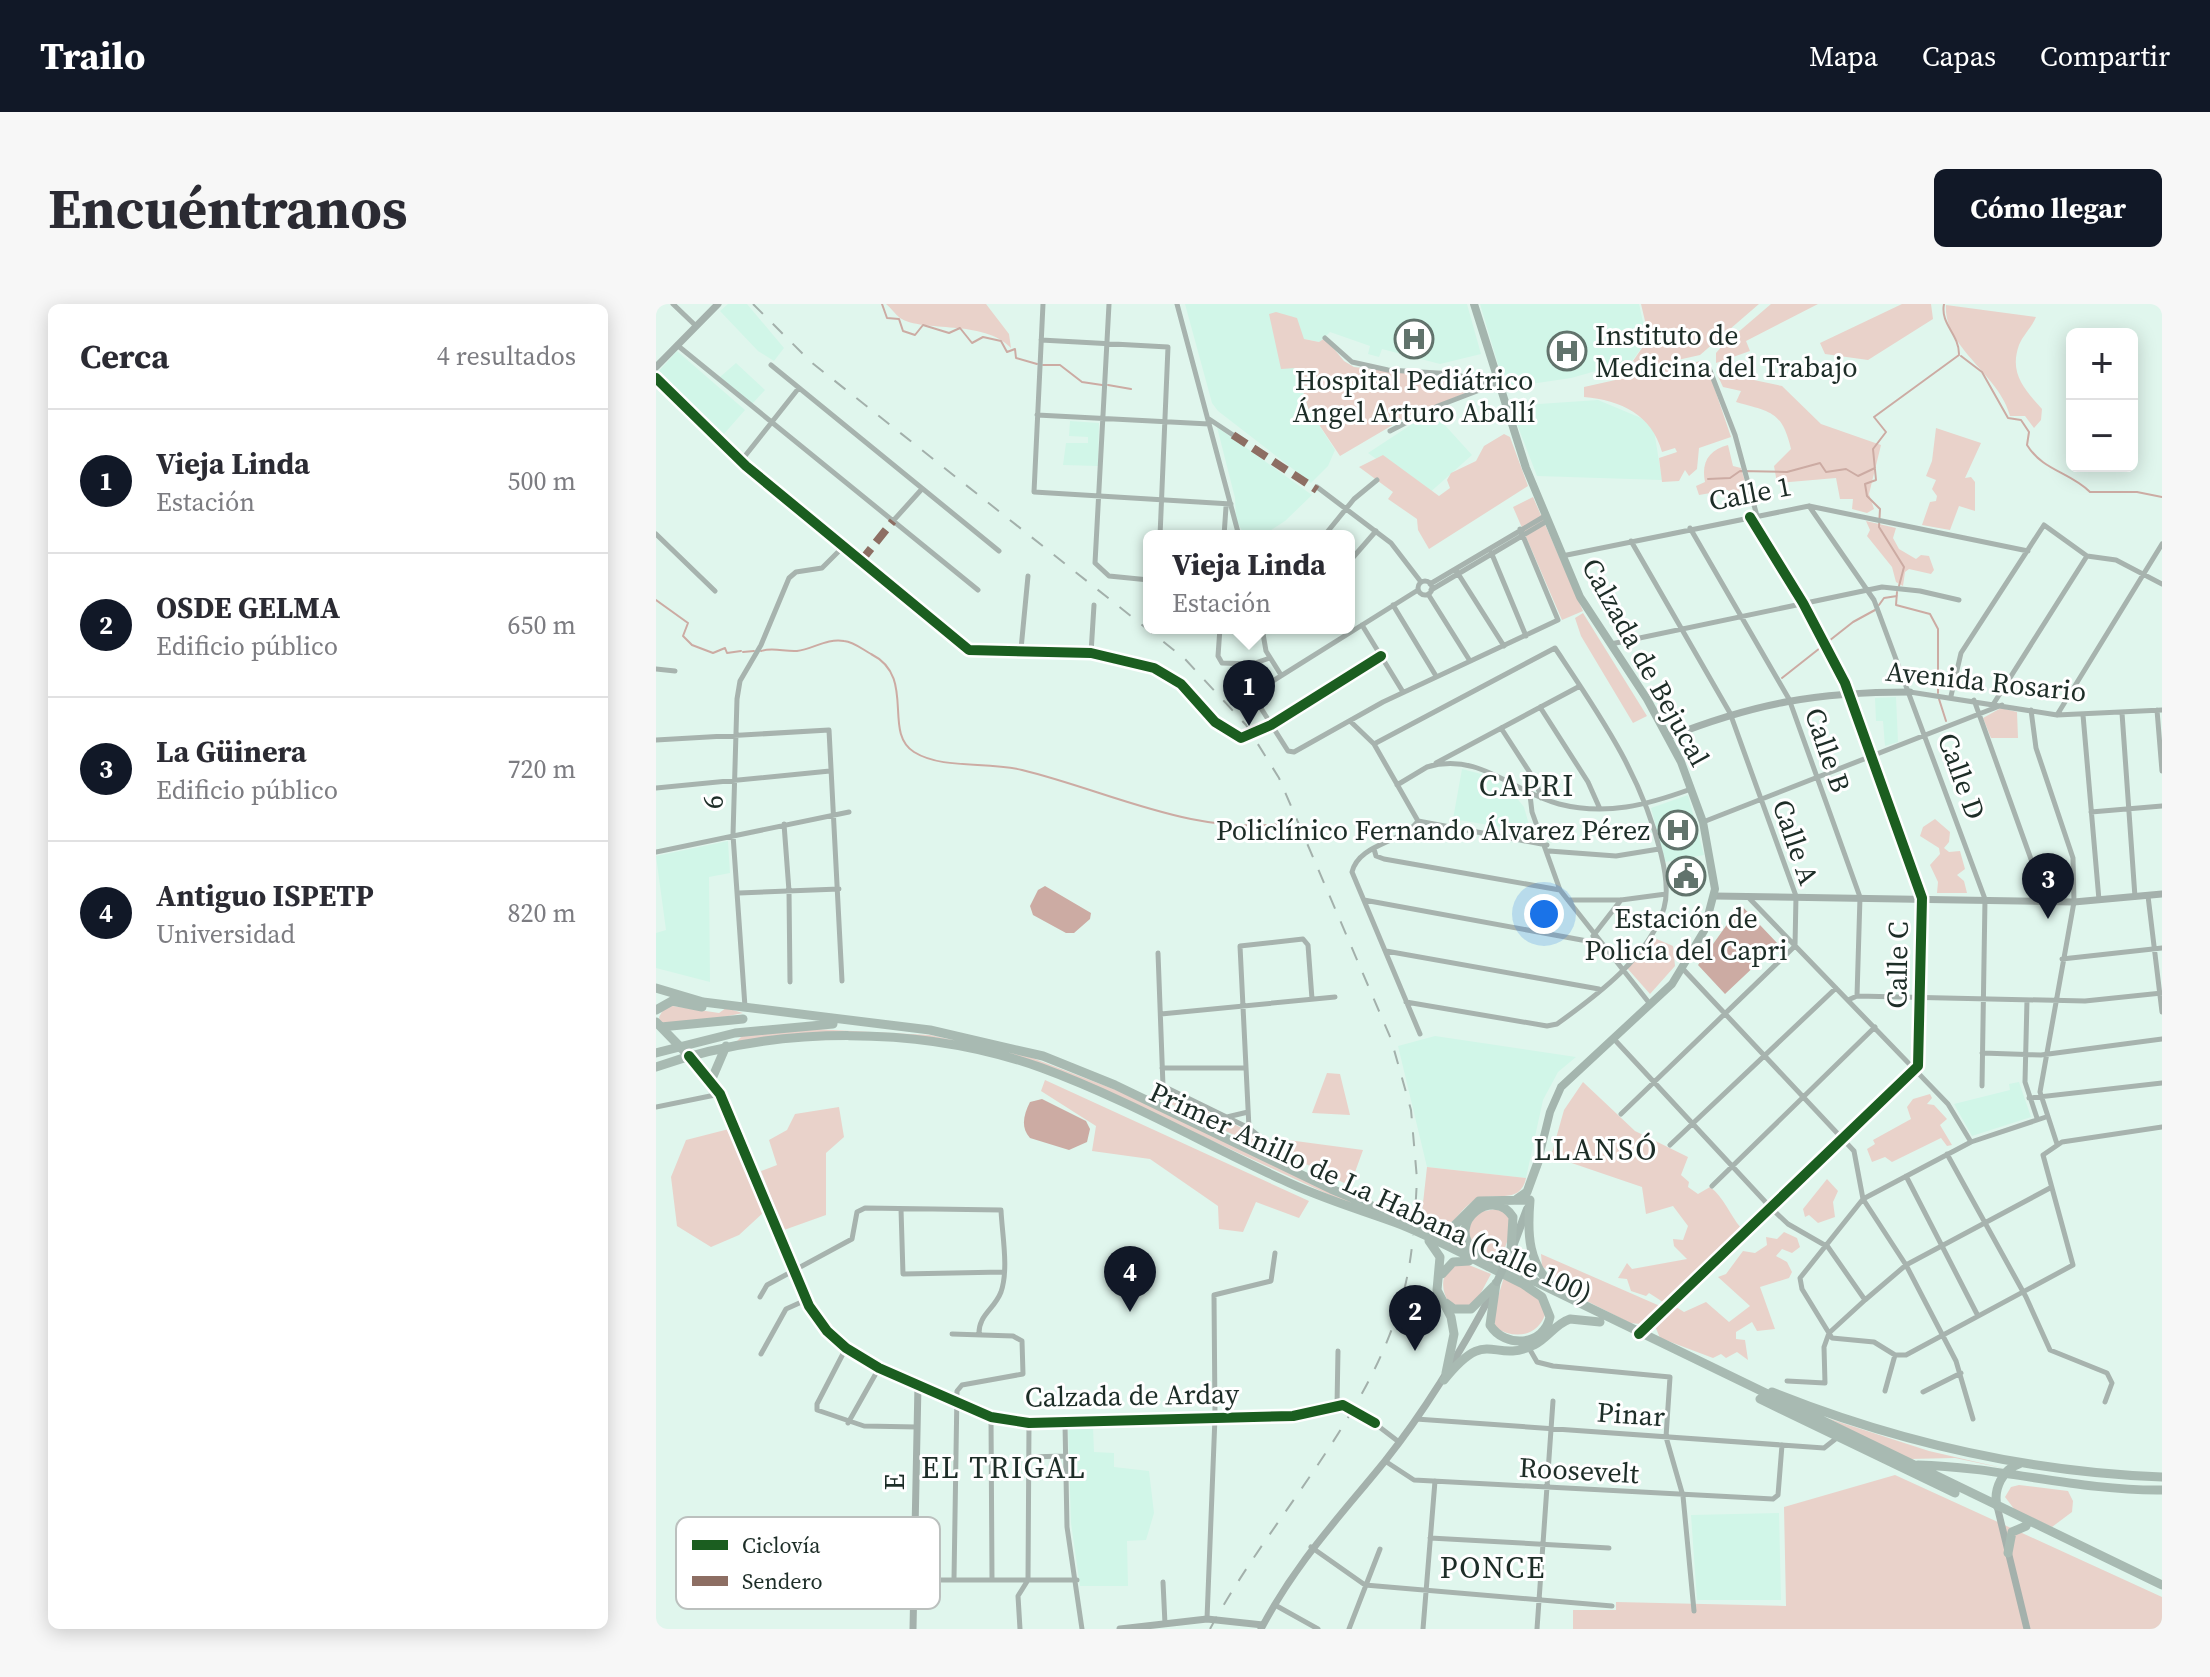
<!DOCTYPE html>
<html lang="es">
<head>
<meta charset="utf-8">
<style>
	body { margin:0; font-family:"Source Serif 4",serif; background:#f7f7f7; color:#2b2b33 }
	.controls { position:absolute; right:24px; top:24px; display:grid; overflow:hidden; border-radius:12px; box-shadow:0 4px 20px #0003 }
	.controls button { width:72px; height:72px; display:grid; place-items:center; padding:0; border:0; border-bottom:2px solid #e1e1e2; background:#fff; color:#2b2b33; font:40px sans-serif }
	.you { position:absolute; left:888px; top:610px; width:28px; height:28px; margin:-20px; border:6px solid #fff; border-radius:50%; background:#1a73e8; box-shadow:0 0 0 12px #1a73e833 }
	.badge { display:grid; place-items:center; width:52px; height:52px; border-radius:50%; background:#111827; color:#fff; font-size:26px; font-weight:700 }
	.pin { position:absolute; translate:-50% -66px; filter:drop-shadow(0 2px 4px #0008) }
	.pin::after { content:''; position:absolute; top:42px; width:28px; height:24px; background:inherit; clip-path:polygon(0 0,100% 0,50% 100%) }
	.popup { position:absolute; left:487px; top:226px; width:212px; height:104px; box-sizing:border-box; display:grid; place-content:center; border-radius:12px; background:#fff; filter:drop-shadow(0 2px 6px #0005); font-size:26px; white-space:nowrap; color:#7c7c81 }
	.popup b { font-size:30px; color:#2b2b33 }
	.popup::after { content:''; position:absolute; left:50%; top:100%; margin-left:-16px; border:16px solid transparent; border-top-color:#fff }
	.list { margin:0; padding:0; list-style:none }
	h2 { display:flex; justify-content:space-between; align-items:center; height:104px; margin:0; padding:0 32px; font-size:34px }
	h2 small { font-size:26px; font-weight:400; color:#7c7c81 }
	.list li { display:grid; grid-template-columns:52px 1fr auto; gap:24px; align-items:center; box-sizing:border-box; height:144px; padding:0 32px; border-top:2px solid #e1e1e2 }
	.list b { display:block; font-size:30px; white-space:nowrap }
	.list p { margin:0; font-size:26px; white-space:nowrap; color:#7c7c81 }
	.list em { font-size:26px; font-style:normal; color:#7c7c81 }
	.map { position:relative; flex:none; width:1506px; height:1325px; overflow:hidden; border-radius:12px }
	header { display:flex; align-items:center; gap:48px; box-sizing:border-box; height:112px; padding:0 40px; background:#111827; color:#fff }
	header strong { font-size:38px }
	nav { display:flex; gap:44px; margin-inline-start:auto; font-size:28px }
	.intro { display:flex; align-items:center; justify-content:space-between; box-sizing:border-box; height:192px; padding:0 48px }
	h1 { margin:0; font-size:56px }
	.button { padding:20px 36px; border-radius:12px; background:#111827; color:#fff; font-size:28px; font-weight:700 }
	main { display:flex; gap:48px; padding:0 48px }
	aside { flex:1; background:#fff; border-radius:12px; box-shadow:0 4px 20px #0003 }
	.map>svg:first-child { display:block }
	.built { fill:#d1f6e8 }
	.green { fill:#e9d2ca }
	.water { fill:#ccaba3 }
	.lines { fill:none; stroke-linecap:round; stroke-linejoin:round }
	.stream { stroke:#ccaba3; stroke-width:2 }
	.street { stroke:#a7b3ae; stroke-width:5 }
	.secondary { stroke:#a4b1ac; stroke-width:7 }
	.primary { stroke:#a4b5ae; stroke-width:8 }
	.highway { stroke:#a8bab2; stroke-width:9 }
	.rail { stroke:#a3b0ab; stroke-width:2; stroke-dasharray:14 14; stroke-linecap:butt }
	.street-bridge { stroke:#a7b3ae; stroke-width:5 }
	.primary-bridge { stroke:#a4b5ae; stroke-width:8 }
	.quiet { stroke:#8d6e63; stroke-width:8; stroke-dasharray:16 8; stroke-linecap:butt }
	.cycleway-casing { stroke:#fff; stroke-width:15 }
	.cycleway { stroke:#1b5e20; stroke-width:10 }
	.labels { text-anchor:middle; stroke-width:6; stroke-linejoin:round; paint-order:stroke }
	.poi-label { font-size:28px; fill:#1d2d27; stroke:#fff }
	.street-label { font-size:28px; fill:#1d2d27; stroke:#fff }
	.neighbourhood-label { font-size:30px; letter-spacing:2px; fill:#1d2d27; stroke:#fff }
	.key { fill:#fff; stroke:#bbc0be; stroke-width:2 }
	.key-label { font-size:22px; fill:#1d2d27 }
</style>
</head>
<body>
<header>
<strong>Trailo</strong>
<nav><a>Mapa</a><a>Capas</a><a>Compartir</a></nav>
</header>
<div class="intro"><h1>Encuéntranos</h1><a class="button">Cómo llegar</a></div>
<main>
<aside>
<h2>Cerca<small>4 resultados</small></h2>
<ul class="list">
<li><span class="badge">1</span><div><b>Vieja Linda</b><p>Estación</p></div><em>500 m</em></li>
<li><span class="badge">2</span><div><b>OSDE GELMA</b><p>Edificio público</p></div><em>650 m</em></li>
<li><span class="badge">3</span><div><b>La Güinera</b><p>Edificio público</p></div><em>720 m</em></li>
<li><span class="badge">4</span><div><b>Antiguo ISPETP</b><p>Universidad</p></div><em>820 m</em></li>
</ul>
</aside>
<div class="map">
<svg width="1506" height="1325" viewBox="0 0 1506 1325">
	<rect width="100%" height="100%" fill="#e0f6ed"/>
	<path class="built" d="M72,0h19l37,44 -10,13 -16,-10 -38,-40z
		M529,0h282l14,50 -41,10 -58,-15 -3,8 -11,-3 2,-8 -40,-14 -10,10 -16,-3 -8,29 12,40 27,42 -7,16 -17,17 -93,-72 -6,-8z
		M824,0h159l8,36 -15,21 -61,17 -66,10z
		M21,47l68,59 -22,25 -66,-62z
		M80,59l29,27 -13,14 -32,-27z
		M942,96l43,18 13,12 8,50 -125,-4 -27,-70z
		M776,107l40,44 -45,40 -59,-42z
		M414,117l29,2 -1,43 -35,-1 3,-22h22v-6l-19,-1z
		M561,123l95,68 -27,26 -23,15h-17l-9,-16 -1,-22z
		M1240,393l2,45 -13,4 -2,-25h-7l-1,-23z
		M806,465l27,7 22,15 13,16 7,25 -78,-13z
		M1032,491l16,60 -39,7 -14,-54z
		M72,537l2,32 -21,4 1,105 -54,-14v-35l10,-3 -10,-74z
		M779,732l141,21 -18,15 -15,28 -17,78 -99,-11 -29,-121z
		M1363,778l12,35 -59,19 -18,-32 56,-14 -1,-6z
		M412,1123h25l1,25 20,1v14l35,4 5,42 -8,27 -19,1 1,45h-48l-9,-63z
		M1123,1209l2,87h-84l-6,-85z"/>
	<path class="green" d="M230,0h100l23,30 2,14c-27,-29 -88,-15 -111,-30 -5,-4 -9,-10 -14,-14z
		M985,0h118l-59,51 -58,13 -9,-7 16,-23z
		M1115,0h47l-72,37 4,10 -34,12v-10l6,-7z
		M1246,0h29l2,15 -65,41 -43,-6 -5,-11z
		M1290,1l90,12c-4,10 -13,18 -17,28 -10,28 5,44 23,64l-1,11 -7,8 -9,-12h-15c-10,-41 -67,-69 -64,-111z
		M620,8l21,6 7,21 15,3 6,-4 19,23 10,6 114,13 3,11 -63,25 -68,40 -32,-48 -12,-40 -15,1 -12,-55z
		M1049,56l26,77 -32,11 -2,21 -8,7 -4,-6 -6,11 -17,1 -3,-24 18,-6 -2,-4 -13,4c-10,-37 -41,-52 -78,-55v-10z
		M1064,64l15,8 47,10 39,38 60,21 -12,49 5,15 -7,4 -15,-4 1,-10h-13l-4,-21 -59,5 -3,-17 17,-17c-9,-38 -20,-37 -55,-47l5,-11 -18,-4 -7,-15z
		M1280,124l45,15 -16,35 6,-1 4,5v29l-16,-5 -9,24 -28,-5 8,-23 6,-1 1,-5 -5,-7 4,-9 -10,-4 6,-15z
		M848,130l6,3 18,49 -99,63 -11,-19 -1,-11 -29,-20 5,-7 -34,-25 24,-12 56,41 11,-8 -3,-8 4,-7 25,-12 8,-15z
		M1072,141l5,21 8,2 8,27 -17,1 -4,-6 -29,5 -3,-9 9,-4c-4,-20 4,-32 23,-37z
		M877,193l50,114 -21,9 -49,-113z
		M1210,217l30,7 -3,10 6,11 17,10 5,-4 8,1 5,14 -3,4 -22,-5 -4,3 -2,14 -7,-4 -4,-15 -25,-31 3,-6z
		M927,309l64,103 -14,7 -52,-87 -6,-18z
		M1345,404l16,4 1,26h-27l-8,-20z
		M1279,515l15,13 -1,10 -5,6 5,4 11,-1 5,18 -8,6 7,6 3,12h-30l1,-11 -8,-17 10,-11 -1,-6 -19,-12 3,-9z
		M996,633l21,9 2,20 -25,28 -23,-26z
		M10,701l53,8 7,-5 17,5 -69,14 -14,-5 -1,-5z
		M158,725l116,6 100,22 99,38 261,123 -52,-19 -270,-125 -140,-35 -191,2 5,-5z
		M671,769l13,1 10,41 -38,-2z
		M389,776l264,121 -10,17 -43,-16 -13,30 -24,-3 -1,-23 -68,-47 -58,-8 4,-25 -55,-35z
		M927,778l52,49 53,26 -7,18 8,7 -1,5 10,7 12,-7c14,10 19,27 31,41l-78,74 -14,-9 -3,3 -15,-5 -4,-12 -9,-1 9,-15 5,6 55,-10 -13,-13 -1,-7 10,1 5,-14 -15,-20 -27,8 -4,-27 -91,-31 13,-46z
		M515,789l83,41 2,7 -4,3 -83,-41 -3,-6z
		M1274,790l2,4 -5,6 7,1 13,14 -7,6 12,20 -5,1 -6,-8 -49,24 -7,-5 -13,5 -5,-13 8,-5 -2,-4 38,-21 -4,-12 6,-8z
		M183,803l5,30 -18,16v62l-42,15 -23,-59 16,-6 -8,-25 18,-10 8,-16z
		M73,825l36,82 -26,24 -28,12 -34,-21 -6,-49 15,-37z
		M617,834l90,12 -13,36 -78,-39z
		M771,863l99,11c-6,29 -33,11 -54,24 -9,6 -15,16 -23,23l-28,-4z
		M1171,875l11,12 -5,11 2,15 -17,6 -9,-8 -4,2 -2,-8z
		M846,904l11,17 -11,31 -6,3 -27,-17 -1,-19 11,-11z
		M1128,928l13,6 3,9 -8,6 -10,-4 -6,7 11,6 5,10 -3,6 -29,9 15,42 -18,2 -5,-9 -16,10v7l9,1 3,20 -11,-8 -11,6 -5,-4 -8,4 -53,-20 -5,-12 18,-21 11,7 22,-10 23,20 21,-16 -32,-29 8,-3 17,-23 12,2 12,-8 -1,-8 11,2z
		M885,950l119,52 -20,18 -10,-1 -57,-29 -31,-28z
		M808,959l27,11 -14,26 -11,8 -17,-5c-11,-18 -7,-37 15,-40z
		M848,973l35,20 7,15c-7,24 -30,28 -50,16l-4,-11z
		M1171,1114l102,33 78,18 -52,-11 -46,1z
		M1239,1171l267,122v32h-589v-19h43v-8l170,4 -2,-99z
		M1363,1181l49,6 5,10 -1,11 -20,15 -37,-17 -10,-13 6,-10z"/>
	<path class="water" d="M389,582l46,27 -1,6 -16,14h-8l-33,-18 -3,-9 8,-16z
		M1085,601l37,39 -53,50 -27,-29z
		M386,795l44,22 4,8 -3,13 -18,8 -39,-12c-10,-11 -6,-24 0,-36z"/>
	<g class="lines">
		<path class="stream" d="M226,0l5,14 12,1 4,12 12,4 8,-10 26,8 11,-5 12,15 11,-6 18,4 6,11 8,-3 1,9 21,6
			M1288,0c-4,20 15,30 15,50
			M1305,52l21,16 26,46 13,2 8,12 -2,13c16,26 43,27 63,47h47l25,5
			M387,61h17l22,17 20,3
			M452,81l23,4
			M1052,175l22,-1 10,-7 47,1 33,-9 6,9 20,-3 12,7 17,-8
			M1243,282l5,-19 -25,-40 1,-18 -13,-13 -2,-12 11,-4 -3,-31 13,-17 -12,-15 85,-62
			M1241,288l-1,13 34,9 8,15v64
			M0,296l32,23 -5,13 9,9 21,8 12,-5 2,5 14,-2
			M1223,301l5,-7 13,-2
			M105,347c12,-4 24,1 36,0 16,-2 30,-13 47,-10 10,1 18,8 27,13 46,23 11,78 43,98 29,18 74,9 108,18 87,21 173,67 265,53
			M87,348l11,-1
			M1126,374l71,-56 22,-12
			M1283,395l7,22"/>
		<path class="street" d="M17,0l23,22
			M387,0l-9,188 197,12
			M453,0l-14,259 14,13 40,4
			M521,0l62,232
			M669,34l27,24 36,8 66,4 36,11
			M385,36l127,7 -8,189
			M21,41l301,245
			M115,61l228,186
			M1053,64l26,67 22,81
			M0,74l90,88 223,184 122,3 63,15 27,16 34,38 26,16 30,-13 110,-69
			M381,111l172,9
			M553,115l24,16
			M734,127l48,-25 60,-23
			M85,157l57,-72
			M661,183l74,56 30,39
			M1153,202l65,94 111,299 -3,187
			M237,217l28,-31
			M1034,224l99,171 71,198 -3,99 -9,4
			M0,230l59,57
			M568,232l2,-29
			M668,232l30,-37 23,-19
			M835,248l35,84
			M906,252l247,-50 219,45
			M693,258l27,-31
			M801,268l47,74
			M762 284a7 7 0 1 1 14 0a7 7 0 1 1-14 0Z
			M774,280l115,-68
			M762,286l-166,104 36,57 6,1 89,-50 175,-82 -38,-91
			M775,286l116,-69
			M772,290l42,67
			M737,301l43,71
			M706,321l41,67
			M564,324l-2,28 4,7 30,1 18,-6
			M606,324l4,23 15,24
			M955,340l271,-57 38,4 39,9
			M365,345l7,-73
			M435,349l3,-48
			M0,365l19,2
			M1254,388l147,23 105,-5
			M1295,392l10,-43 83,-128 43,31 29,4 46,24
			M1318,396l72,201
			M1338,399l93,-147
			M884,403l48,75 12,27
			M1375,406l5,38 37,110 1,44 -34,190 17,52
			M1501,406l5,61
			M1466,409l13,184
			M1401,411l105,-171
			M1427,411l16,185
			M694,417l24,23 44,77
			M845,424l35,54 5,16
			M0,436l173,-10 13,251
			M718,440l181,-96c44,66 87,127 106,206 4,16 8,37 3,54 -14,48 -68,88 -107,116l-10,2 -141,-24
			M780,459l144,-77
			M771,463c51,-16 86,25 132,37 47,12 88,1 132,-15
			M741,481l30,-18
			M0,484l174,-17
			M874,491l2,17 28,78 90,114
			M1435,508l71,-6
			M762,517c-15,22 -59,22 -66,51l68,162
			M762,517l129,24
			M1047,518l299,-117
			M128,520l5,67 1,91
			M718,545l2,7 8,3 176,31
			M893,547l67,5 43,-7
			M0,548l193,-40
			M83,589l100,-4
			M1492,592l14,116
			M1092,593l200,207 23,38
			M708,596l234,43
			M912,596h53l45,-6
			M937,632l28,-36
			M730,647l213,38
			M1406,655l100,-11
			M1027,665l171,182 9,48 43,66 50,96 17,58
			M1201,692l228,5 77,-8
			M1371,696l-2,82 12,36
			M89,703l-12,-172 4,-136 3,-18 21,-36 28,-67 7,-6 26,-4 22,-22
			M505,710l174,-17
			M957,734l159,171 16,15 40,23 37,53
			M1326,749l59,2 121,-16
			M506,764h83
			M507,782l86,42 11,9 -2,15
			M1373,794l133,-15
			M500,801l7,-19 -5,-133
			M0,803l64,-13
			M965,810l174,-168 1,-50 -66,-183 -99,-172
			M571,813l21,-5
			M1390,813l-75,25 -108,57 -63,79 2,11 30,49 42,4 21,13h11l167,-90 -30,-110 19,-13 100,-15
			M593,824l-9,-182 63,-7 5,6 4,54
			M1014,841l166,-157
			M1291,850l79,143 24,53 57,23 5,10 -7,19
			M1250,872l72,140
			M1056,882l163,-159
			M245,905l2,65 100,-2
			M104,993l7,-12 85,-46 5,-27 8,-4 136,2c1,24 8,59 0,82 -7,18 -23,23 -22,43
			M296,1030l61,2 9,5 1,33 -61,11 -5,6 -3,188
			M983,1030l279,-268 4,-168 -77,-215 -42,-80 -53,-86
			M190,1044l-29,56v6l47,16 53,1
			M873,1044l8,14 16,4 117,11 -4,60 17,59 11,115
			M682,1047l-1,54 13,2
			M105,1050l25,-45 20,-9
			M1131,1077l38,2 -1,-36 5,-14 36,-33 41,-35 144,-77
			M1229,1087l10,-36
			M1267,1088l38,-19
			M709,1112l34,26
			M335,1113l1,163
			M760,1115l408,29 14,-11
			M192,1119l31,-55
			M409,1120l2,103 15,102
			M373,1153l35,-1
			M729,1157l29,19 359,19 5,-4 4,-50
			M774,1234l179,10
			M655,1243l54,38 247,21
			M259,1276h162
			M507,1278l2,42
			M619,1301l43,24
			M551,1315l8,-202 -1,-122 57,-14 4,-28
			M364,1325l-2,-33 10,-16 1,-157
			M693,1325l31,-80
			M767,1325l12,-148
			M881,1325l16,-228"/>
		<path class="secondary" d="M0,63l62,-63
			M1013,433c86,-34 148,-45 241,-45
			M1058,592l360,6 88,-8
			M33,752l31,38 89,212 18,25 19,17 33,20 112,49 38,6 264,-7 44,-11
			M1341,1202l30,123
			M257,1325l5,-245
			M464,1325l87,-10 56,6
			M605,1325c36,-68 77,-110 124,-168 43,-54 77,-111 109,-172"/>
		<path class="primary" d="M818,0l52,164 54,129 67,102 34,63 22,60 12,67 -11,42 -32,53 -111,103 -11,25 -13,53
			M856,945l15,-40"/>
		<path class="highway" d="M0,684l47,14 227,28 113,26 72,29 216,104 96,40 735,356
			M0,706l16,-9 30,6
			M0,718l33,34
			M5,723l82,-8
			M0,749l79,-20 98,-9
			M0,763c119,-42 267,-42 386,1 84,31 161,75 241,112 39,19 79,30 119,45 42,17 84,41 125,61
			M55,777l15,-35
			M861,895l10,-7 11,-30
			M778,927l16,-1 29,-29 51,-1c-3,35 -2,64 25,89
			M773,937l11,16 -3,33 14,27 3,17 -8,39
			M818,947c-29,-29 20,-65 39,-34l-2,33
			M786,970l11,-12 16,-1
			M840,979l-6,42c15,24 54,21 60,-8l-8,-20 -19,-13
			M790,999l8,6h17l23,-23
			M788,1076c45,-56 47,-15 90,-35 14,-7 21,-21 36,-26l30,3
			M1116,1088c125,50 256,80 390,85
			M1104,1095l195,94
			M1262,1161c82,2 161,26 244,25
			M1341,1202c-4,-17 6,-37 22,-42
			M1352,1249l4,-21 14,-6"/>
		<path class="rail" d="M97,0l58,58 374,297 61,66 33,53 112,261 20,71 6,69 -2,37
			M554,1325c69,-128 192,-241 203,-394"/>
		<path class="street-bridge" d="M694,1103l15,9"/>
		<path class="primary-bridge" d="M841,978l11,-25"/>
		<path class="quiet" d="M577,131l84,55
			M205,257l32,-40"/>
		<g class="cycleway-casing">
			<path id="cycleway" d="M0,74l90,88 223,184 122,3 63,15 27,16 34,38 26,16 30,-13 110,-69
				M33,752l31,38 89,212 18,25 19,17 33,20 112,49 38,6 264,-7 50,-11 32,18
				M983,1030l279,-268 4,-168 -77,-215 -42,-80 -53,-86"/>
		</g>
		<use href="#cycleway" class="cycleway"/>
	</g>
	<defs>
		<g id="hospital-ring" transform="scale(2)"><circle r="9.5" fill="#fff" stroke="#61736c" stroke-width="1.5"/><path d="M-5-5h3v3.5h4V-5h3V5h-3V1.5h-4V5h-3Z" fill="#61736c"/></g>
		<g id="civic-ring" transform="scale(2)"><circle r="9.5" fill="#fff" stroke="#61736c" stroke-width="1.5"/><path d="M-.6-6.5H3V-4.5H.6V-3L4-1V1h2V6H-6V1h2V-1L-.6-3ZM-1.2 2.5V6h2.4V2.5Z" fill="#61736c"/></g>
	</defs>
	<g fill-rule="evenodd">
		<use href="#hospital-ring" x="758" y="35"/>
		<use href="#hospital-ring" x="911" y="47"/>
		<use href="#hospital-ring" x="1022" y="526"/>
		<use href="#civic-ring" x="1030" y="572"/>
	</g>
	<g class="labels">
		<g class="poi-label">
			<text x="939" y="41" text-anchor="start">Instituto de<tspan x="939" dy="32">Medicina del Trabajo</tspan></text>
			<text x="758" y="86">Hospital Pediátrico<tspan x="758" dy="32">Ángel Arturo Aballí</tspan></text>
			<text x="994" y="536" text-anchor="end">Policlínico Fernando Álvarez Pérez</text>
			<text x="1030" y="624">Estación de<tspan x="1030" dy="32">Policía del Capri</tspan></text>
		</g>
		<g class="street-label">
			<text transform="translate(1094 189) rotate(-11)" y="10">Calle 1</text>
			<text transform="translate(990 358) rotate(61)" y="10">Calzada de Bejucal</text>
			<text transform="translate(1330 377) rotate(6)" y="10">Avenida Rosario</text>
			<text transform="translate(1172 446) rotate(71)" y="10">Calle B</text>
			<text transform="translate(1306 472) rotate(70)" y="10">Calle D</text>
			<text transform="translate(57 498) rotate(-90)" y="10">6</text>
			<text transform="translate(1140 538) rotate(71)" y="10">Calle A</text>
			<text transform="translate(1241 661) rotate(-89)" y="10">Calle C</text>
			<text transform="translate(715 888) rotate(25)" y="10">Primer Anillo de La Habana (Calle 100)</text>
			<text transform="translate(476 1091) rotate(-1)" y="10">Calzada de Arday</text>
			<text transform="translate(975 1110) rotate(4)" y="10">Pinar</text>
			<text transform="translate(923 1166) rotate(3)" y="10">Roosevelt</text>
			<text transform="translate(238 1178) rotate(-90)" y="10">E</text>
		</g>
		<g class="neighbourhood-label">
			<text x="871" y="492">CAPRI</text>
			<text x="940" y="856">LLANSÓ</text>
			<text x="348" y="1174">EL TRIGAL</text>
			<text x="837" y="1274">PONCE</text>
		</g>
	</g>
	<rect x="20" y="1213" width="264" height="92" rx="12" class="key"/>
	<rect x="36" y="1236" width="36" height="10" fill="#1b5e20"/>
	<rect x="36" y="1272" width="36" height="10" fill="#8d6e63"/>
	<g class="key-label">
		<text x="86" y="1249">Ciclovía</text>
		<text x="86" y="1285">Sendero</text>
	</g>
</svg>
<div class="controls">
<button>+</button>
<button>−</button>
</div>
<div class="you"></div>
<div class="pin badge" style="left:593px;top:422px">1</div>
<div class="popup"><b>Vieja Linda</b>Estación</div>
<div class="pin badge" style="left:759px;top:1047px">2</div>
<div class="pin badge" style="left:1392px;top:615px">3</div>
<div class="pin badge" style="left:474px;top:1008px">4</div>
</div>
</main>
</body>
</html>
